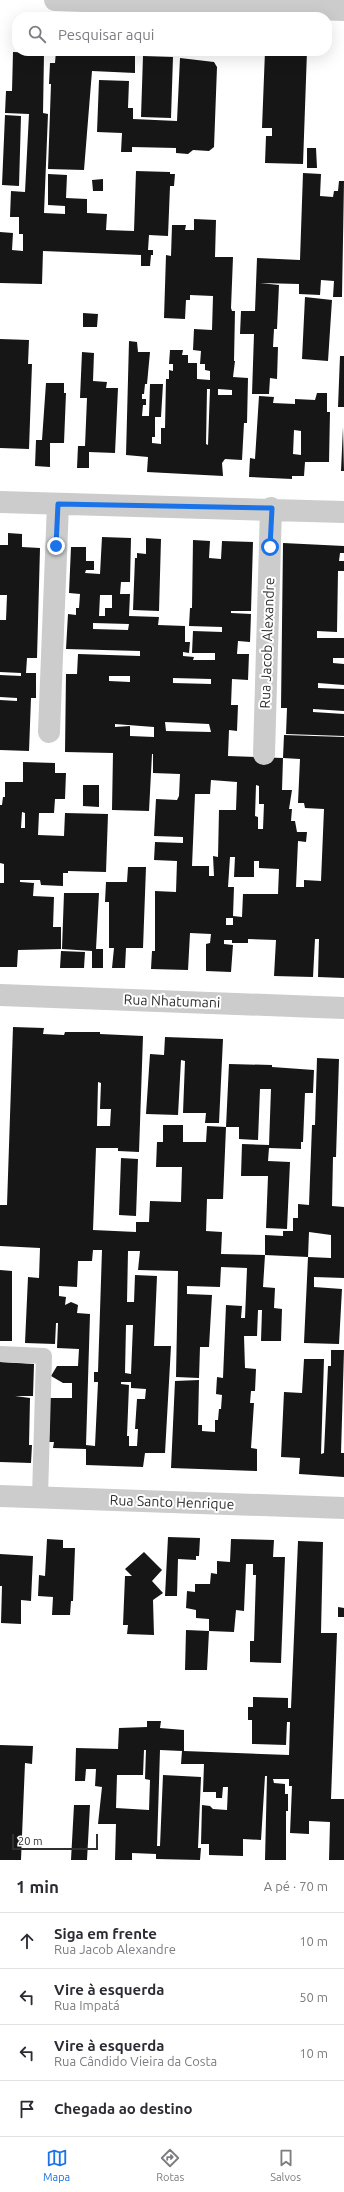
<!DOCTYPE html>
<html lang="pt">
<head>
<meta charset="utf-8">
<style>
	body { margin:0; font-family:Ubuntu,sans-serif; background:#f2f2f3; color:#2b2b33 }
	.scale { position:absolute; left:12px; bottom:10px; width:86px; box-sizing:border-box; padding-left:4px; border:2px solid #2f2f2f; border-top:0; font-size:11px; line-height:14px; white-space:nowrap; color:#2f2f2f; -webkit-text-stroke:3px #fff; paint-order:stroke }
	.stop { position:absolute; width:12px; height:12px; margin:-9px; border:3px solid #1a73e8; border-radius:50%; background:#fff }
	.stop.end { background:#1a73e8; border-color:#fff; box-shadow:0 1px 4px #0008 }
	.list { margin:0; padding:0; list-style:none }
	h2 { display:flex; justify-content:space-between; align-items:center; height:52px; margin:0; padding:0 16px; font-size:17px }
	h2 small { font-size:13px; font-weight:400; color:#7c7c81 }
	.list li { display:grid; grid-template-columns:26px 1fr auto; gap:12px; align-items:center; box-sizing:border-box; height:56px; padding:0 16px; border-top:1px solid #e1e1e2 }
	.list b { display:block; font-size:15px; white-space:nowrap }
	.list p { margin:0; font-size:13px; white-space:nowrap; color:#7c7c81 }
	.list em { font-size:13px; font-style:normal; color:#7c7c81 }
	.icon { flex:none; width:22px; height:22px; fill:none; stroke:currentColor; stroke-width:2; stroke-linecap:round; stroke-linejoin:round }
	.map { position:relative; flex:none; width:344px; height:1860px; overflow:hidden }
	.search { position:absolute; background:#fff; box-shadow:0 4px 16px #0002; left:12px; right:12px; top:12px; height:44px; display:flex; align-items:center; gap:10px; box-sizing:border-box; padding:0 14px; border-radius:16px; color:#7c7c81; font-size:15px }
	.sheet { height:276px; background:#fff }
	nav { display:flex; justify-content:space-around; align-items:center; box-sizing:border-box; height:56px; border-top:1px solid #e1e1e2; background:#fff; font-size:11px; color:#7c7c81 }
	nav a { display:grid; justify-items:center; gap:2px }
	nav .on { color:#1a73e8 }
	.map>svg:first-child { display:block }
	.building { fill:#161616; fill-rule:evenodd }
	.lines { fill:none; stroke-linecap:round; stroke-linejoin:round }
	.lane { stroke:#ccc; stroke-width:16 }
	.street { stroke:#ccc; stroke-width:22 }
	.route { stroke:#1a73e8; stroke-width:5 }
	.labels { text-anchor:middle; stroke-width:4; stroke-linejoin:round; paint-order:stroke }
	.street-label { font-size:14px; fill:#2f2f2f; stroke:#fff }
</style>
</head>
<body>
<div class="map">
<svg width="344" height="1860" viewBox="0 0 344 1860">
	<rect width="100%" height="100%" fill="#fff"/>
	<path class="building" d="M37,51h13v2h-6l-1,60 5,1 -4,99 21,1v-8l-17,-1v-31l19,1 -1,23 21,1v14l20,1 -1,16 28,1 2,-60 34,1v2h5l-1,12h-4l-2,50 -19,-1 -1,15h5v5h-2l-1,11h-9v-11l-98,-4 -1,33 -42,-1v-51l13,1 -1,17 11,1v-17h-4v-17h-9l1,-26 14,1 4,-78 -24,-1 1,-22h6l1,-39 24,1z
		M56,51h79v22l-43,-2 -8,99 -36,-1 3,-85h-2l1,-21h5z
		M265,51h42l-4,113 -38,-1 1,-27h6v-8h-10z
		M143,56l30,1 -2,61 -30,-1z
		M180,58l34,4 3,5 -3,80 -5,4 -16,-1 -5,4 -12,-1v-5l-44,-1v5h-11l1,-19 -25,-1 2,-52 30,1 -1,27h5v11l44,2z
		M5,115l16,1 -2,70 -17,-1z
		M307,148h9l1,20h-10z
		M303,173l18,1 -1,22 13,1 1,-6h4l1,-10h5l-2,116h-9l1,-16 -13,-1 -1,15 -21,-1v-10l-39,-1 19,2 -2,44h-3l-1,18h5l-1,32 -7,-1 -1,16h-17l2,-60h-14l1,-23h14l2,-53 43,2z
		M103,179v12h-10l-1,-11z
		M194,219l22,1 -1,37h18l-2,51 1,3h3l-1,50h1l-2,16 15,1 -1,45h-3l-2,37 -17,-1 -3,4 1,13 -76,-4 1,-15 -22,-2 3,-114 8,1 1,10h12l-3,32h-2l-1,10h-2v5h4v6h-3l-1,11h7l1,-32h13l-2,33h-6v20h-3v6l9,1v-16h4l1,-49h3v-9l4,1v-7h-4l1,-14h13l-1,5h6v8h9v16l13,1v-9l-5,-1v-6h-5l1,-13 -8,-1 1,-21 18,1 1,-34 -23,-1v5h-4l-1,19 -21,-1 2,-63 5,1 1,-31h14l-1,5h9zM207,389h3l-2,56 -2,-1zM218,389l14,1v5h-14z
		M305,297l27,3 -4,61 -26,-2z
		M83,313l15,1 -1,13h-14z
		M0,339l29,1 -1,24h4l-3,85 -29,-1z
		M82,352l12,1 -1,28 14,1 -1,6h12l-3,65 -26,-1v16h-12l1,-22h7l2,-48h-7z
		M340,356h4v51h-6z
		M46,383h18v10h2l-2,50h-14v24l-15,-1 1,-26h6z
		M317,393h10v19h3l-1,50h-24l-1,14h-12v3l-43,-2 1,-19 5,1 4,-63 15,1 -1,6 22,1v-5l20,1zM294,430l7,1v24l-8,-1z
		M343,427l1,44h-3z
		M8,533l14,1v13l18,1 -3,110h-10l-1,15h10v25h-5l-2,53 -29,-1v-50l17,1v-3l-17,-1v-22l21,1v-3l-21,-1v-52h6l1,-25h-7v-50h8z
		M102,537l29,1 -1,44h-9l-1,12h10l-1,22 30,1 -1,8 27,1v16h5l-1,11 -6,-1v4l11,1 -1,3h22v-7h-23l1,-22 29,1v-5l-33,-1 1,-18h2l1,-68 17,1 -1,17 12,1 1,-18 31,1 -2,69h-20v2l20,1 -1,28 -12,-1 -1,13h12l-1,26 -16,-1 -1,26h7l-1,26 -8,-1 -1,26 55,2 1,-23 60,2v241l-26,-1 1,-38h-4l-2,38 -39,-1 2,-36 -28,-1v4h-16v-3h-8v4l9,1 -2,27 -25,-1v-27l4,-1 1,-9 -21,-1 -2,37 -37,-1 1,-18h3v-60l21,1 1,-31 -23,-1 1,-18 28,1v-6l-29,-1 2,-37 21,1 2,-4 1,-22 -27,-1v-19h-1l-3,57 -37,-1 1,-57 -48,-1 1,-78h11l1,-20 62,2v-5l-74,-2 2,-35 8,1v-7h3l1,-14 -11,-1 2,-46h15v14h8v9h-8l-1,3 15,1zM100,595h12v13h-7v8h-6zM93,623l36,1 -1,6 -35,-1zM109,676h21v6l-21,-1zM173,678l38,1v5l-38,-1zM165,722l44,2 2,8 -45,-1zM115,724l39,3v10l-24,-1v-10l-15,1zM283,758l17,1 -2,44h6l1,5 19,1 -3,72 -17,-1v7h-8l2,-46 8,1 1,-10h-10l-2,-11h-4l1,-12h-3l3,-19h-10zM211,780l26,2 -1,28h-17l-1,47 -5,-1 1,20h-5v-10h-17l3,-72h15zM256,785l3,1v18h5l-1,25h-5v-12l-3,-1zM230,857h5l-1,20h20v-16h5v7l20,1 -1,25h-35l-1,23 -9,-1 1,-29h-6zM226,918h7v7h-7z
		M146,538l15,1 -2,72 -26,-1 2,-52h2v-5l9,1z
		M283,543l61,3v7h-4l-1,8h5v10h-6l-1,61 -20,-1v7h27v20h-11v5l11,1v21l-26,-2v5l26,1v22l-31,-2v3l31,2v22l-58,-2 1,-26h-6z
		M23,762l32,1v10h11l-1,26h-10l-1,14h-15l-1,22 26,1 1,-23 43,1 -2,58 -38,-1v2h-5v13l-22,-1 -1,-5h-20v2l14,1 -1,13 21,1 -1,30h8v22l-43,1 -1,17h-17v-84h4v-19l-4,-1v-58h2l1,-8h2v-15h18zM22,812l3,1v15h-4z
		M83,785h16v22l-16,-1z
		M128,867h18l-3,81h-17l-1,20h-13l2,-20h-5v-46h-4l1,-20h21z
		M64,893h35l-3,56h7v19h-11v-17l-30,-2z
		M61,951l24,1 -1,16h-24z
		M13,1027l31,1 -1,6 21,1 1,-3h35v2l43,2 -4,116 -21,-1v-3h-22l-3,82 43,2v-10h13l1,-21 31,1 1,-35h-26l1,-25h6v-17h20v17h23l1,-16 19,1 -3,72h-16l-1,32 16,1 -1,22 44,1 -2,32 12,1 -1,20 8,1 -1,32h-20l1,-31h-4l-1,26h-13l1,32 11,1 -1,22h-4l-1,12h4l-3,45 6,1v22l-86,-3 4,-87 24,-1 -1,45h4v6l13,1v-12h3l1,-11h2l1,-14 -6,-1 1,-17 6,1 3,-73 16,1 -1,12h4l2,-50 -26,-1 -1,20 -33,-1v8l25,1 -3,52h-9l-1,31 -23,-1 2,-106 -40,-1 2,-19h-12l-1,51h7l1,-27 22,1 -3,70h17l-6,107h-20l-2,14 -57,-2v-16l-33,-1 1,-6h-5l1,-44h22v-15h-9l-12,-7 6,-10h21l1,-17 -22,-1 1,-25h-2l-1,21 -30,-1 3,-66 11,1 1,-30 -40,-2v-41h7zM98,1082l3,1 -1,26h11l-1,17h-13zM93,1250h9l-4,122h-4v10h4l-3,64 -9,-1 4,-131 -13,-1 1,-8 -7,-3 -6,3 1,-8 -7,-1v-10l18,1 1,-26h14zM126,1325h7l-2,49 -6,-1zM121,1382h10v6l15,1 -1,10h-8l-2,30h3l-1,17h-8v-10h-2l2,-51 -8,-1z
		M165,1037l58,2 -4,84h-14l1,-10h-23l2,-52 -4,-1 -3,55 -32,-1 4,-60 14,1z
		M317,1058l22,1 -3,98h-3l-1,49 12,1v71l-30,-1v10l28,2 -3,55 -35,-1 4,-86 23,1v-23l-22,-3 -1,25 -43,-2v-20l18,1v-5h10v-13h5v-14l11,1 3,-80h3z
		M229,1064l43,1v2l42,3 -1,23h-8l-2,49h-2v7l-32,-1 -1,13 22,1 -3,67 -21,-1 2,-52h-27l1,-32 27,1 2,-56h-11l-2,51 -19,-1v-12h-13z
		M121,1158l17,1 -2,57 -17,-1z
		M0,1270l12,1v70h-12z
		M331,1350h13l-3,103h3v24l-45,-3 1,-16 -19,-1 3,-65 18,1 2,-34h20l-3,95 3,-1 4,-87h3z
		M0,1362l34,2 -1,32h-18l15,2 -1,47h3l-1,18 -31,-1z
		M168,1537l32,1 -1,18h-3v4l-18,-1 -1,37h-12z
		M47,1539l16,1v8h12l-2,53h-2l-1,14h-18l1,-18 -15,-1 1,-21 6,1z
		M231,1539l43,1 -1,17h12l-4,106 -31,-1v-21h4l2,-66h-3v-11h-7l-2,47 -8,-1 -2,22 -25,-1v-12l-13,-1v-8l-10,-2 1,-17 8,1v-8h15l1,-11 6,1v-13l13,1z
		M298,1541l25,1 -2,91h16l-6,166h13v61h-15l1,-38 -21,-1v13l-19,-1 2,-47h-3v-7h-16l1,4 11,1v10h3v17h-2v49h-21l2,-84h-2l-4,64 -18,-1v17l-34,-1v-11h-8l1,-39 8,1 3,3 14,1 1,-23h-5l-1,11h-6v-6h-13l1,-28h-23l1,-13 -22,-1 -3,96h3l3,-71 38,2 -3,71h3l-1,12 -44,-1v-5l-24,-1v7h-17l1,-36h-18l4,-37 -7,-1 1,-17h-10l-1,12h-10l1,-33 42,1 1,-21 28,-1v-6h14l-1,7 24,2v21l105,4 1,-33h-3l-1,23 -34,-1v-24h-4v-13h5v-10l35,1v10h3zM144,1750h2l-1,29 5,1 -1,30 -33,-2 1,-33h26z
		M144,1552l18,18 -10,11 11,12 -10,7 1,35 -27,-1 1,-9h-5l2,-49h7l-7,-7z
		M0,1554l33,2 -2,45 -10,-1v24l-20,-1 1,-37h-2z
		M338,1607l6,1v9h-6z
		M186,1630l23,1 -2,39h-22z
		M0,1745l33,1 -1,18 -7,-1 -4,97h-21z
		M74,1805h16l-3,55h-16z"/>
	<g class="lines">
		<path class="lane" d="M0,1354l44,2 -4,141"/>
		<path class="street" d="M55,0l289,10
			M0,502l344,10
			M49,732l9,-228
			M264,754l7,-246
			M0,995l344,13
			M0,1496l344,12"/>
	</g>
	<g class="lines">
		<path class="route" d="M56,546l2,-42 214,4 -2,39"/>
	</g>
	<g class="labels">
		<g class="street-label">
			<text transform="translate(267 643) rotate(-88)" y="5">Rua Jacob Alexandre</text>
			<text transform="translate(172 1001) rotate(2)" y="5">Rua Nhatumani</text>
			<text transform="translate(172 1502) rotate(2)" y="5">Rua Santo Henrique</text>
		</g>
	</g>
</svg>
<div class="scale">20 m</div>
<div class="stop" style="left:270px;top:547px"></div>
<div class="stop end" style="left:56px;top:546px"></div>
<div class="search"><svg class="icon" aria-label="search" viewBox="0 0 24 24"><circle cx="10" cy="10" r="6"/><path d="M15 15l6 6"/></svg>Pesquisar aqui</div>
</div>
<section class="sheet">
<h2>1 min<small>A pé · 70 m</small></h2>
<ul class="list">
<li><svg class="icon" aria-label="ahead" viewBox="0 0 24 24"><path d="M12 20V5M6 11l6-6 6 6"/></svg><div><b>Siga em frente</b><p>Rua Jacob Alexandre</p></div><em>10 m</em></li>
<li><svg class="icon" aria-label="left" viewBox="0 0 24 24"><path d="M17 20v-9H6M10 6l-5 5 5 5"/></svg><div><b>Vire à esquerda</b><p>Rua Impatá</p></div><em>50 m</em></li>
<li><svg class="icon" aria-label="left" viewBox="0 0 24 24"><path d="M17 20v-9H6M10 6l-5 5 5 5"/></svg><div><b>Vire à esquerda</b><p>Rua Cândido Vieira da Costa</p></div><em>10 m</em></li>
<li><svg class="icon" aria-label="arrive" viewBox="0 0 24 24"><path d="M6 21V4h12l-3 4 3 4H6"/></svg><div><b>Chegada ao destino</b></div></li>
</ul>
</section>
<nav>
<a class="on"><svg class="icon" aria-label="map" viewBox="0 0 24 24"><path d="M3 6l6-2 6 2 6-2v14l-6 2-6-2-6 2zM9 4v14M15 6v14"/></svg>Mapa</a>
<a><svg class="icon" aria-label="directions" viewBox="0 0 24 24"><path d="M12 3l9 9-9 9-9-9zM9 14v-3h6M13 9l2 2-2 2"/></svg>Rotas</a>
<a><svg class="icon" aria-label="saved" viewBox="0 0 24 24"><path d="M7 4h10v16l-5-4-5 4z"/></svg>Salvos</a>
</nav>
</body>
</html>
